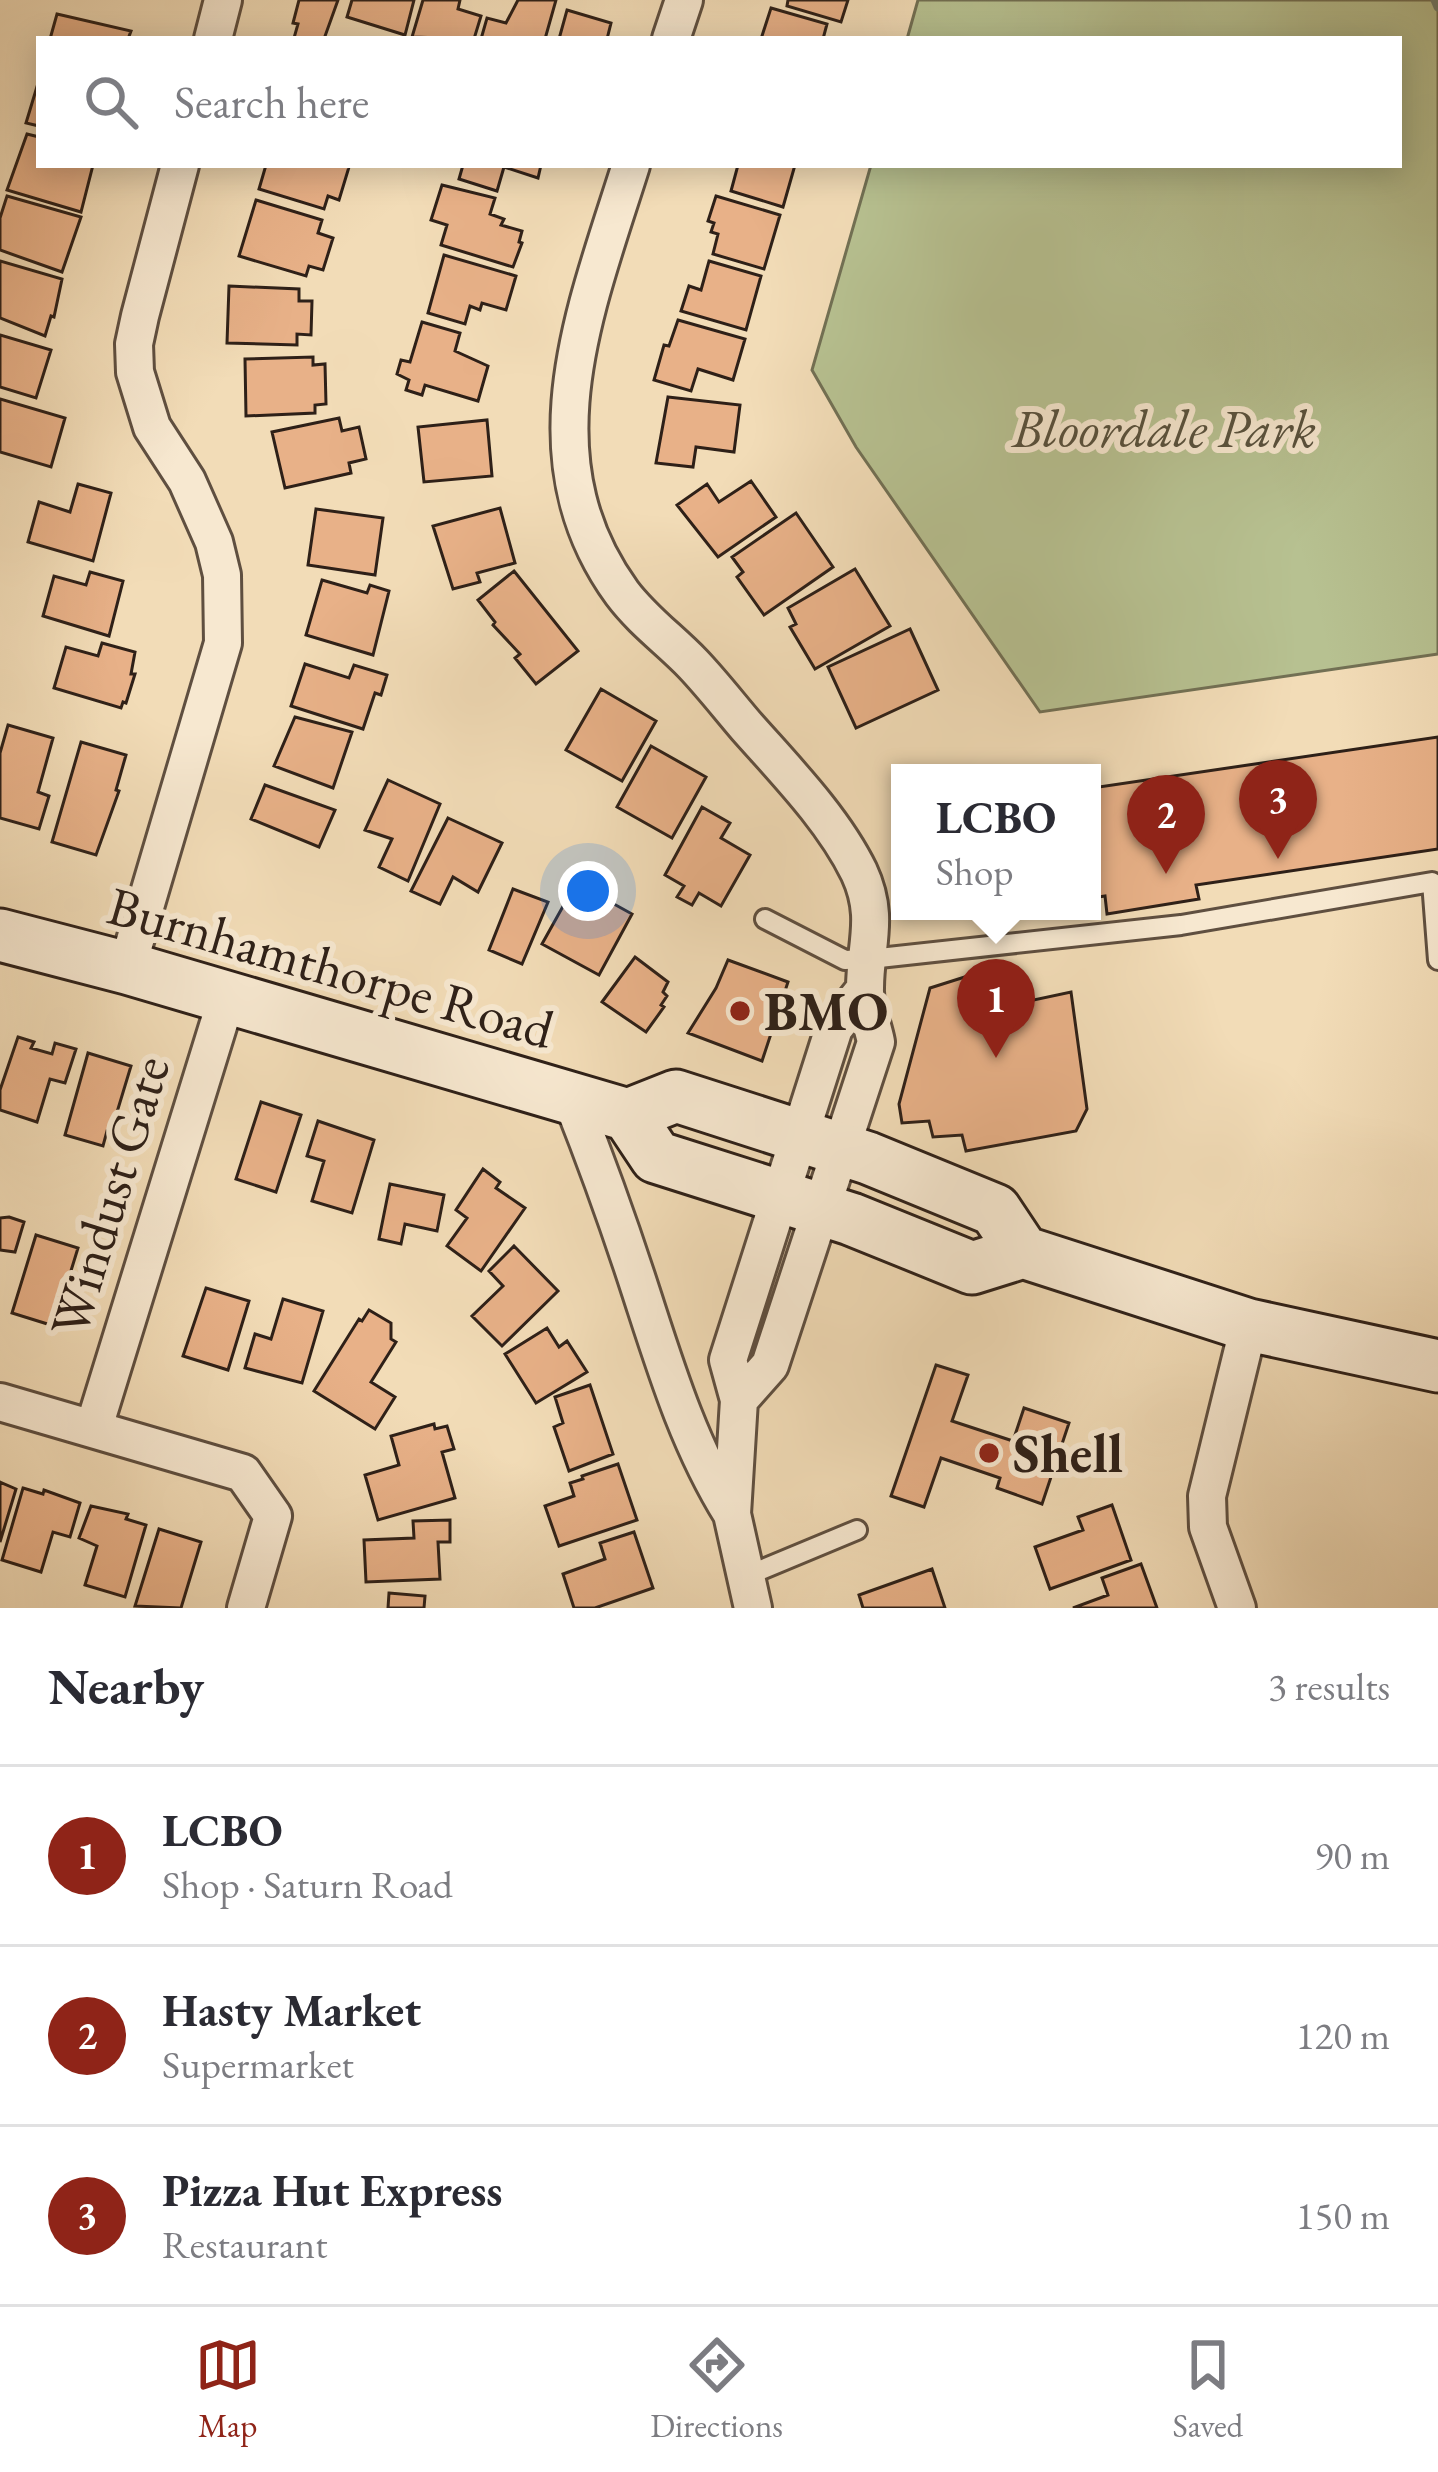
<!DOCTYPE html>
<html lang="en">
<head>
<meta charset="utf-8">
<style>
	body { margin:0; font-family:"EB Garamond",serif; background:#f7f7f7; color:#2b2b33 }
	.you { position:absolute; left:588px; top:891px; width:42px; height:42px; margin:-30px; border:9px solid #fff; border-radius:50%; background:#1a73e8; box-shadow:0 0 0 18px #1a73e833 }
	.badge { display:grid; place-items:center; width:78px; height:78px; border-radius:50%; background:#8f2418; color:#fff; font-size:39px; font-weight:700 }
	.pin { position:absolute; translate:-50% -99px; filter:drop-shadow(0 3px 6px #0008) }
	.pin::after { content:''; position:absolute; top:63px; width:42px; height:36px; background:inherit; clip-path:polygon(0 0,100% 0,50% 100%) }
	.popup { position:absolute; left:891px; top:764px; width:210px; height:156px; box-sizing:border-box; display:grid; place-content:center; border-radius:0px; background:#fff; filter:drop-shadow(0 3px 9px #0005); font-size:39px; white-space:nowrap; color:#7c7c81 }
	.popup b { font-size:45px; color:#2b2b33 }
	.popup::after { content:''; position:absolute; left:50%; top:100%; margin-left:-24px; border:24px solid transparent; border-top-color:#fff }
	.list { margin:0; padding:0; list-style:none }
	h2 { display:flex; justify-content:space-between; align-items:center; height:156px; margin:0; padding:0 48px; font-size:51px }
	h2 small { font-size:39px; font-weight:400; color:#7c7c81 }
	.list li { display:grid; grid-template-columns:78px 1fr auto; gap:36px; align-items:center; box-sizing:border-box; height:180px; padding:0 48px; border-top:3px solid #e1e1e2 }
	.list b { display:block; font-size:45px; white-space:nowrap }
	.list p { margin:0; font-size:39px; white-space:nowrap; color:#7c7c81 }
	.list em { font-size:39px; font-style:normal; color:#7c7c81 }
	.icon { flex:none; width:66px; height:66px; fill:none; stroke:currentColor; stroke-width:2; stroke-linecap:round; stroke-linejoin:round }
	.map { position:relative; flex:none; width:1438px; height:1608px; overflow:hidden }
	.search { position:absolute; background:#fff; box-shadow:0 6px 30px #0003; left:36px; right:36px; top:36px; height:132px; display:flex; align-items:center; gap:30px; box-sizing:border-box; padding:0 42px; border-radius:0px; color:#7c7c81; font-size:45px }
	.sheet { height:696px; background:#fff }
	nav { display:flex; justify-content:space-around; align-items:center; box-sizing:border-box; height:168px; border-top:3px solid #e1e1e2; background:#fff; font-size:33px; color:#7c7c81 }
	nav a { display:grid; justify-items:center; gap:6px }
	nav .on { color:#8f2418 }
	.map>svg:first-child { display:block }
	.green { fill:#b7c191; stroke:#727054; stroke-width:3 }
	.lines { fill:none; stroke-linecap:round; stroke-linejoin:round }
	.stream { stroke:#6f7e71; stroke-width:9 }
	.building { fill:#e8b188; stroke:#2e2018; stroke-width:3 }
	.lane-casing { stroke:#5f4f40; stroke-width:24 }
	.street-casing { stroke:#5f4f40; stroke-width:42 }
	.secondary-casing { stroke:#2e2018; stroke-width:57 }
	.lane { stroke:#f7e8d0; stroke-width:18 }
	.street { stroke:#f7e8d0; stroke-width:36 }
	.secondary { stroke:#f7e8d0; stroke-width:51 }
	.poi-dot { fill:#8f2418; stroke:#f7e8d0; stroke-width:4.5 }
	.labels { text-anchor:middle; stroke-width:12; stroke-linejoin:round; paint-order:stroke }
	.park-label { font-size:54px; font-style:italic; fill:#57503c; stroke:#f7e8d0 }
	.street-label { font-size:54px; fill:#2e2018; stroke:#f7e8d0 }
	.poi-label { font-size:54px; font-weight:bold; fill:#2e2018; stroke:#f7e8d0; text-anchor:start }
</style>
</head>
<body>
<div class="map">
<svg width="1438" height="1608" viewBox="0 0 1438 1608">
	<rect width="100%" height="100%" fill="#f2dcb7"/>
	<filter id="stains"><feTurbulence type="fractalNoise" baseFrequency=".00167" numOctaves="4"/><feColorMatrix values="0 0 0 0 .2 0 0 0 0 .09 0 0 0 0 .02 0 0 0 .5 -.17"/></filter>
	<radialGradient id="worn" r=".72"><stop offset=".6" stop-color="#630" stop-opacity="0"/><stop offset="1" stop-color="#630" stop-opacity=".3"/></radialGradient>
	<path class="green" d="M918,0h520v654l-398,58 -184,-265 -44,-77 59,-205h528v-126h-492z"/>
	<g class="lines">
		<path class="stream" d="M1435,0l3,7"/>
	</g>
	<path class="building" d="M299,0h39l-14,39 -30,-1 4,-14 -5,-1z
		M352,0h62l-9,35 -58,-18z
		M423,0h37l-2,9 23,7 -7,23 -62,-2z
		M518,0h38l-11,39h-64l6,-21 19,5z
		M788,0h60l-7,22 -54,-16z
		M771,8l56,16 -4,15h-62z
		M567,10l44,13 -4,16h-48z
		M57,14l74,17 -3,8h-78z
		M39,80v46l-13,-3z
		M27,134l12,3v28h54l-12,47 -74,-22z
		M266,165h76l7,2 -10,33 -11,-4 -4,13 -65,-20z
		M463,165h78l-3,13 -34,-11 -7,24 -38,-12z
		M738,165h57l-12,42 -52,-16z
		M442,185l53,13 -5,16 14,5 -3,6 21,6 -3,11 3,1 -9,24 -72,-22 6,-20 -16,-5z
		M7,196l74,21 -19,55 -62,-22v-32z
		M716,196l64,19 -16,54 -51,-15 5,-20 -7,-2 3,-9 -6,-2z
		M256,200l66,20 -4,13 15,5 -10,32 -14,-4 -3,10 -67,-20z
		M444,255l72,21 -10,34 -24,-7 -2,7 -10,-4 -5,18 -37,-11z
		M0,261l62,18 -8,38 -3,-1 -6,20 -45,-18z
		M709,261l52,15 -15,54 -65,-19 8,-25 12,4z
		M229,286l70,3v12h13l-1,34 -14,-1v11l-70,-2z
		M678,320l67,19 -12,41 -35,-11 -7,22 -37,-11 10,-35 5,1z
		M422,322l38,11 -5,18 33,15 -10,35 -53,-16 -3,10 -16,-5 3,-10 -12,-6 4,-14 9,2z
		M0,335l51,15 -15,48 -36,-11z
		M313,357v8l12,-1 1,40 -11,1v8l-69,3 -1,-57z
		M668,397l72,8 -6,47 -38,-5 -3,20 -37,-4z
		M0,399l65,19 -14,49 -51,-15z
		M339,418l3,13 17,-4 7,32 -17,4 2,10 -66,15 -13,-56z
		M487,420l5,56 -68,6 -6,-55z
		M751,481l25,36 -58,40 -41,-52 30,-21 12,18z
		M78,484l33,9 -18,68 -65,-19 11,-40 31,10z
		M500,508l15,55 -38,10 3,9 -27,7 -20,-63z
		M316,509l67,9 -8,57 -67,-10z
		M796,513l37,54 -69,48 -27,-38 6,-5 -11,-15z
		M855,569l35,57 -75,43 -25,-42 6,-3 -8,-16z
		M514,571l64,80 -42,33 -21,-26 5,-4 -27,-29 2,-3 -17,-22z
		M90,572l33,9 -14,55 -66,-20 11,-40 32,9z
		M322,580l45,13 3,-8 19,6 -16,64 -67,-20z
		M910,629l28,61 -82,38 -28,-61z
		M102,643l33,9 -4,22h4l-9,29 -3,-1 -2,6 -67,-20 12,-41 32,9z
		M305,664l44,14 5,-13 33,10 -6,20 -6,-2 -12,36 -72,-23z
		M601,689l55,32 -34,60 -56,-31z
		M295,717l57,15 -19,56 -59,-22z
		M8,725l45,13 -15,54 11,4 -10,33 -39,-11v-65z
		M1438,737v112l-242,36 3,14 -92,15 -2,-18 -13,2v-110z
		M81,742l45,13 -10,35 3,1 -23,64 -44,-13z
		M651,746l55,31 -34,61 -55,-31z
		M388,780l52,24 -32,77 -29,-14 13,-28 -27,-9z
		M265,785l70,25 -16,37 -68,-28z
		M702,807l28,16 -9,15 29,17 -29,51 -22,-13 -7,12 -15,-8 7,-11 -19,-11z
		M448,818l54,25 -24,49 -25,-15 -13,27 -29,-13z
		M576,883l56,31 -33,61 -57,-31z
		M513,889l35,13 -26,62 -33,-14z
		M635,957l33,25 -5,10 4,4 -6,9 3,2 -18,25 -44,-30z
		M728,960l60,22 -26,79 -74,-28 28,-45z
		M971,975l6,37 94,-20 16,117 -11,22 -110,20 -4,-16 -29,2 -4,-16 -27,2 -3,-19 31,-116z
		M18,1037l16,5 -3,6 21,6 3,-11 21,6 -11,34 -15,-4 -13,43 -37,-12v-20z
		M88,1053l43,13 -20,66 -4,-1 -4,15 -38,-11z
		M261,1102l40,13 -25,77 -40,-13z
		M318,1121l56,19 -22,73 -40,-12 12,-40 -17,-5z
		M483,1169l17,13 -4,6 29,20 -44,63 -34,-25 20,-28 -11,-8z
		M390,1184l54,11 -7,36 -32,-7 -4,20 -22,-5z
		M9,1217l15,5 -9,30 -15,-2v-32z
		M36,1235l42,13 -24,78 -42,-13z
		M514,1246l44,45 -56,55 -30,-30 31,-30 -14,-15z
		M206,1288l43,13 -21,69 -45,-14z
		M283,1299l40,12 -21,72 -57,-15 10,-34 16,5z
		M369,1310l22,13v16l5,3 -25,40 24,15 -20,32 -61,-38 45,-72 3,2z
		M547,1328l12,19 8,-6 20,31 -51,31 -31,-49z
		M936,1365l32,10 -16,46 61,20 11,-33 45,15 -27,81 -45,-16 3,-10 -59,-20 -17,49 -33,-11z
		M590,1385l23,69 -44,17 -15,-44 9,-4 -8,-26z
		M434,1424l1,5 12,-3 7,23 -12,3 13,46 -77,22 -13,-45 34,-10 -8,-29z
		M618,1464l19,56 -78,26 -14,-40 29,-10 -4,-13 13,-4 -1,-3z
		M0,1482l16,7 -16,53z
		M23,1488l20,6 1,-4 36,13 -10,34 -17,-5 -12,40 -39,-12z
		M1112,1505l19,55 -81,29 -15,-42 48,-17 -5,-13z
		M91,1506l37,8 -2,5 20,6 -21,72 -40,-12 12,-39 -18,-8z
		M450,1520v22h-12l2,37 -74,3 -2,-42 50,-2 -1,-17z
		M159,1529l42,13 -20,66 -46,-2z
		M634,1532l19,56 -58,20h-21l-11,-34 42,-15 -5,-16z
		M1141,1564l16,44h-84l35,-13 -6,-17z
		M932,1569l13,39h-82l-4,-13z
		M389,1593l36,3 -1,12h-36z"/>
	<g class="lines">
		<g class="lane-casing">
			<path id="lane" d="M765,919l80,41 25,-1 311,-34 251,-43 6,78
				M744,1577l113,-47"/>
		</g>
		<g class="street-casing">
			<path id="street" d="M213,39l10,-39
				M671,39l13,-39
				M631,165c-45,143 -108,292 -9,428 21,28 48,47 71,71 19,20 36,42 54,63 39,44 86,92 112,145 21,45 6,73 6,116 -1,17 8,38 11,54l-106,323 -31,35
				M127,968l96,-325 -1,-68 -8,-33 -27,-61 -35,-54 -17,-55 -1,-28 6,-28 40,-151
				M572,1100c25,63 48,127 69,192 25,77 48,153 91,222
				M0,1402l243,71 30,43 -27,92
				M94,1427l133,-430
				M753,1608l-21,-94 7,-114 -11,-40 106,-332 31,-39
				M1237,1608l-29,-81 -1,-31 42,-171"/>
		</g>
		<g class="secondary-casing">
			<path id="secondary" d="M0,935l127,33 501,147 48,-19 192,62 127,52 28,42
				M628,1115l28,42 195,62 121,49 51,-16 226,73 189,41"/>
		</g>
		<use href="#lane" class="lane"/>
		<use href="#street" class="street"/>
		<use href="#secondary" class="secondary"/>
	</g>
	<g class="poi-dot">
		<circle cx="740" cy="1011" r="12"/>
		<circle cx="989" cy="1453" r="12"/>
	</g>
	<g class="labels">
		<g class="park-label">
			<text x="1164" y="447">Bloordale Park</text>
		</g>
		<g class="street-label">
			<text transform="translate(331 967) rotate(16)" y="19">Burnhamthorpe Road</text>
			<text transform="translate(109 1196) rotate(-73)" y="19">Windust Gate</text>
		</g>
		<g class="poi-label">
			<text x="764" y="1030">BMO</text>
			<text x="1013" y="1472">Shell</text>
		</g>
	</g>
	<rect width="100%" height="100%" filter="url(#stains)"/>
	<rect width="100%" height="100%" fill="url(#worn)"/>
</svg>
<div class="you"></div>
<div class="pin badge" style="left:996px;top:1058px">1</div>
<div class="popup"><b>LCBO</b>Shop</div>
<div class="pin badge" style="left:1166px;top:874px">2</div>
<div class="pin badge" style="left:1278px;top:859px">3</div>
<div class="search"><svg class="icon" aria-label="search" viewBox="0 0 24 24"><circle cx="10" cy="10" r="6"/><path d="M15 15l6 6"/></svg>Search here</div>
</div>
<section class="sheet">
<h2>Nearby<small>3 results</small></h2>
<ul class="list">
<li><span class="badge">1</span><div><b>LCBO</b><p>Shop · Saturn Road</p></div><em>90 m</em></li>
<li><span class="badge">2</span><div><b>Hasty Market</b><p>Supermarket</p></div><em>120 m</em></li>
<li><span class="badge">3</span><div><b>Pizza Hut Express</b><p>Restaurant</p></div><em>150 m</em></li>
</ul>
</section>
<nav>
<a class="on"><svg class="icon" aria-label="map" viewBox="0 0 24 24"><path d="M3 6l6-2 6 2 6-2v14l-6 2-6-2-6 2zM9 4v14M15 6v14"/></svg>Map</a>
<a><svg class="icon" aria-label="directions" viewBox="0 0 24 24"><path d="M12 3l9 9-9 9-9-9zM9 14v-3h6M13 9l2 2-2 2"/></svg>Directions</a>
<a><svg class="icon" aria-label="saved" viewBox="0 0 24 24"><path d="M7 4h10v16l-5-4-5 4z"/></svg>Saved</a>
</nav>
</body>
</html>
